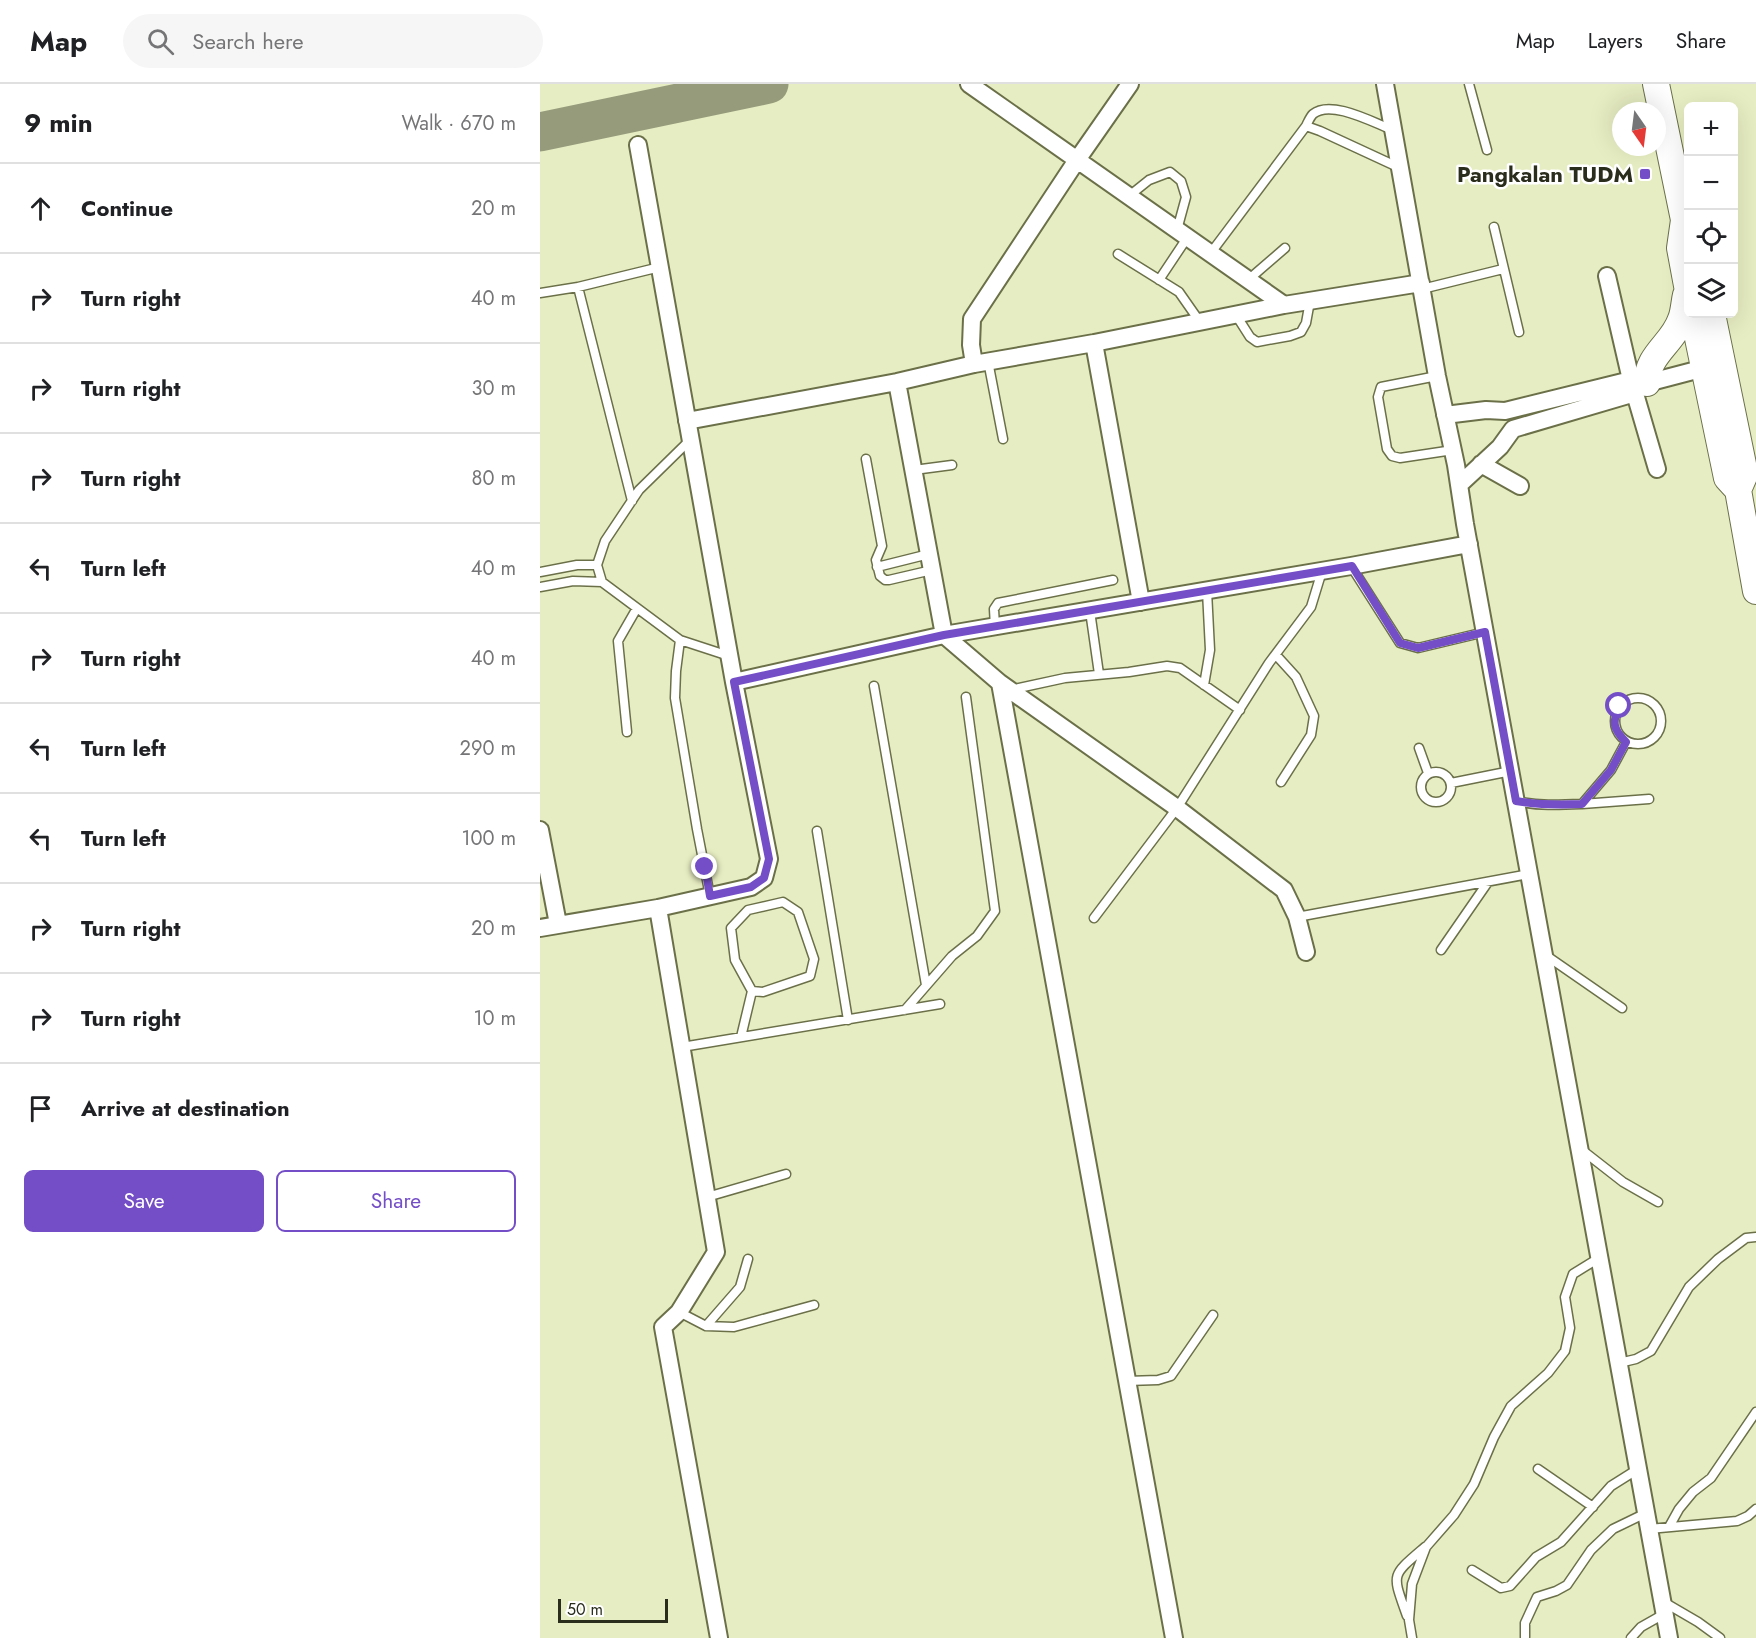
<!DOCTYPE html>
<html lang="en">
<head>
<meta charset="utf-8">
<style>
	body { margin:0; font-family:Jost,sans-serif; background:#f6f6f6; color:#202124 }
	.controls { position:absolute; right:18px; top:18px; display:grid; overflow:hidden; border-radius:9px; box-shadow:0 6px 24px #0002 }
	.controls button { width:54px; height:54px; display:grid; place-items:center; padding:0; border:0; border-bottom:2px solid #e0e0e0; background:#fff; color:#202124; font:30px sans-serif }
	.compass { position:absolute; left:1072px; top:18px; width:54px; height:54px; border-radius:50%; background:#fff; box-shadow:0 6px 24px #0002; rotate:166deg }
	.scale { position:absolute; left:18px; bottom:15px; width:110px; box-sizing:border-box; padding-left:6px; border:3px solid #2a2c1c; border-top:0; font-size:16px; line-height:21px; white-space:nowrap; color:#2a2c1c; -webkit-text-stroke:4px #fff; paint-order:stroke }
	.stop { position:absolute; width:18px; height:18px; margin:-14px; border:4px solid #744ec7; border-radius:50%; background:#fff }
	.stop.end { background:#744ec7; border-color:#fff; box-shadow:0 2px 6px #0008 }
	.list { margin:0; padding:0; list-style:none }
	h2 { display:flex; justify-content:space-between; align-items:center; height:78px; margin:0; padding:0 24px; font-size:26px }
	h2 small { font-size:20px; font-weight:400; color:#757577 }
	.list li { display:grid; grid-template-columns:39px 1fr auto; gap:18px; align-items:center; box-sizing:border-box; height:90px; padding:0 24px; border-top:2px solid #e0e0e0 }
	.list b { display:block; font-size:22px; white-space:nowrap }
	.list em { font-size:20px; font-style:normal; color:#757577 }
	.actions { display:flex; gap:12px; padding:18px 24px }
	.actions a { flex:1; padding:14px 0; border:2px solid #744ec7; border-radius:9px; text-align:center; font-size:21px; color:#744ec7 }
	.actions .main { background:#744ec7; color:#fff }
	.icon { flex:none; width:33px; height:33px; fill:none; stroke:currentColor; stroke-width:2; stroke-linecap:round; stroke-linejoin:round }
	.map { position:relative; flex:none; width:1216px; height:1554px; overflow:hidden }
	header { display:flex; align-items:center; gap:36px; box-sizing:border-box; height:84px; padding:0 30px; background:#fff; border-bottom:2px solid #e0e0e0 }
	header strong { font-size:28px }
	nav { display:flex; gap:33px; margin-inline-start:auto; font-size:21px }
	.search { width:420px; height:54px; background:#f6f6f6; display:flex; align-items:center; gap:15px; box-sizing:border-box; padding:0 21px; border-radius:33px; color:#757577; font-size:22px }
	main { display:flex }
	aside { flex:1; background:#fff }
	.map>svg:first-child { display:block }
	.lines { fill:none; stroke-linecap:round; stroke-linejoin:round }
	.taxiway { stroke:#969b7c; stroke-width:39 }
	.service-casing { stroke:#6b7049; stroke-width:11 }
	.minor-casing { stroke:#6b7049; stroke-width:20 }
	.primary-casing { stroke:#6b7049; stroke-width:28 }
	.service { stroke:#fff; stroke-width:8 }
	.minor { stroke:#fff; stroke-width:16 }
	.primary { stroke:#fff; stroke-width:26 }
	.route { stroke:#744ec7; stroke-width:8 }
	.poi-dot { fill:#744ec7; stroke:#fff; stroke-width:2 }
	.labels { text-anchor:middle; stroke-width:5; stroke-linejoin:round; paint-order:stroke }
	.poi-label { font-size:22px; font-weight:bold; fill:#2a2c1c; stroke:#fff; text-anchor:end }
</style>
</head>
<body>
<header>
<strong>Map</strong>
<div class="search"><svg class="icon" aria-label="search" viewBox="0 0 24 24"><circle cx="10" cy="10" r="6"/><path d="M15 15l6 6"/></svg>Search here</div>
<nav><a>Map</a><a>Layers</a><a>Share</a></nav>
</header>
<main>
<aside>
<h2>9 min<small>Walk · 670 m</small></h2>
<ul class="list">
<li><svg class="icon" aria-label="ahead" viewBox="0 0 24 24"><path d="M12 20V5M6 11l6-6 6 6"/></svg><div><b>Continue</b></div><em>20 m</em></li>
<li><svg class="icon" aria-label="right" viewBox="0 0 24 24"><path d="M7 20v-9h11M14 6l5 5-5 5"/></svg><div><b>Turn right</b></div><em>40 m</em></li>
<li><svg class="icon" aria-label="right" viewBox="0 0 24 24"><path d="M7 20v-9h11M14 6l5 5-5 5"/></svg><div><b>Turn right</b></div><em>30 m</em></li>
<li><svg class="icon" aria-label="right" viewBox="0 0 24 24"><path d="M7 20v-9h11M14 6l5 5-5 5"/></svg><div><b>Turn right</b></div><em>80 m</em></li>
<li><svg class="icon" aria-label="left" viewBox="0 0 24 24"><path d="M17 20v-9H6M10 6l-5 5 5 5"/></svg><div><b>Turn left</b></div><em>40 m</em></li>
<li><svg class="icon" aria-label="right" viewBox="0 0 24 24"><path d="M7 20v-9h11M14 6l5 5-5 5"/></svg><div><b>Turn right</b></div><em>40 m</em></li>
<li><svg class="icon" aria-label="left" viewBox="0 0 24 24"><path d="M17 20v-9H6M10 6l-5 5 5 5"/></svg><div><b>Turn left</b></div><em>290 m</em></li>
<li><svg class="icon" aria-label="left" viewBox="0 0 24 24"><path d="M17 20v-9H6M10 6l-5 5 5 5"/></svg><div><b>Turn left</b></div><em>100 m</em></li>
<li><svg class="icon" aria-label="right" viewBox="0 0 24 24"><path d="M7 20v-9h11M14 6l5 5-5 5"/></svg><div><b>Turn right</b></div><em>20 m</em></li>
<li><svg class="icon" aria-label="right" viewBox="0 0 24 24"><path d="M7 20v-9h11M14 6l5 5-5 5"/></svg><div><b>Turn right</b></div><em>10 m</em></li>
<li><svg class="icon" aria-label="arrive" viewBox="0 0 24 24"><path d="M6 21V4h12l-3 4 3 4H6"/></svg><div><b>Arrive at destination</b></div></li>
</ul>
<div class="actions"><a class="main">Save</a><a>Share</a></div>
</aside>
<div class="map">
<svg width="1216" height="1554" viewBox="0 0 1216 1554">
	<rect width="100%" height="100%" fill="#e7edc2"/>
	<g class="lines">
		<path class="taxiway" d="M0,48l229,-48"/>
		<g class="service-casing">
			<path id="service" d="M929,0l18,66
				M766,42l14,5 80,37
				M589,112l20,-16 21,-8 11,9 5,16 -9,33
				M954,143l25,105
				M578,170l61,38 21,30
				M670,170l96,-128c2,-4 4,-9 7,-12 18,-15 61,9 80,16
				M619,196l28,-42
				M708,196l37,-32
				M38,203l54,214
				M882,205l81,-20
				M0,209l38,-6 82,-20
				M696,231l14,22 7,5 33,-6 11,-4 5,-9 4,-22
				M448,277l15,78
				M897,292l-56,11 -3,10 9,52 5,7 8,2 53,-8
				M150,356l-51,50 -34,51 -8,24 5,17 78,58 49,16
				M326,375l16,87 -6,14 4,16 5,4h4l43,-10
				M374,386l38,-5
				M811,482l49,77 18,5 67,-16
				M337,483l52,-13
				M0,488l37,-7h20
				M0,503l33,-6 29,1
				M550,527l9,63
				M455,543l-1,-18 4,-6 115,-23
				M140,556l-4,31 -1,27 22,131 13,67
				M736,571l20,22 18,39 -3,19 -30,47
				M664,601l6,-35 -3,-59
				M334,602l52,299
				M470,606l55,-12 64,-6 38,-6 13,2 60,42
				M1075 637a23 23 0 1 1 46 0a23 23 0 1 1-46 0Z
				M87,648l-9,-91 19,-33
				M879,664l9,25
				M881 703a15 15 0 1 1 30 0a15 15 0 1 1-30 0Z
				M911,699l60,-12
				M976,717c22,5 43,4 66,3l29,-34 15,-28
				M1042,720l67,-5
				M277,747l31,189
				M243,818l15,10 16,47 -4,17 -47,16 -11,-1 -17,-31 -4,-32 17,-18z
				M757,833l232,-43
				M554,834l83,-110 92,-145 42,-56 11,-36
				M901,866l47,-68
				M1004,870l78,54
				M365,926l47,-54 25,-20 18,-25 -29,-214
				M201,953l11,-46
				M142,963l258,-43
				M1042,1066l41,32 35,20
				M167,1113l79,-23
				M139,1228l27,14 28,1 80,-22
				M166,1242l34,-39 8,-28
				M1079,1279l17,-4 15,-8 38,-64 29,-28 28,-21 10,-1
				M587,1297l31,-1 13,-4 42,-61
				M998,1385l55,38
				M1129,1443l10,-18 14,-17 18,-14 45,-66
				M1109,1445l88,-8 11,-5 8,-7
				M932,1486l29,18 9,-2 26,-29 25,-15 50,-56 27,-17
				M1122,1517l36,21 22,16
				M867,1532c-15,-43 -17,-39 18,-69
				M985,1553v-14l12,-26 19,-6 11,-6 24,-35 22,-21 33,-16
				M872,1554l-3,-18 3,-36 14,-37 28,-32 20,-31 20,-47 17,-31 37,-33 17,-22 5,-23 -5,-31 8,-23 26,-16
				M1091,1554l10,-11 23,-13"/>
		</g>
		<g class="minor-casing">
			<path id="minor" d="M429,0l315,221
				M845,0l52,292 19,89 9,59 204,1114
				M1067,192l24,104 26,89
				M554,259l47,259
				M434,280l-3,-19 1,-26 105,-159 53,-76
				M357,298l47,253 56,48 177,125 107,82 13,27 9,35
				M905,331l41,-5 19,1 126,-31 8,6
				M147,337l210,-39 77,-18 120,-21 190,-38 137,-22
				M941,380l39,22
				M919,401l41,-38 13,-18 122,-36 4,-7 8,-3 65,-17
				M194,598l210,-47 407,-69 118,-22
				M460,599l174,955
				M0,746l18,94
				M118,824l58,344 -37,60 -16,15 56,311
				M0,844l118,-20 93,-21 13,-9 5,-19 -35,-177 -96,-537"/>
		</g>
		<g class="primary-casing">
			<path id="primary" d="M1116,0l28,136 -4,28 8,43
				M1153,230l34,164 11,12 18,101
				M1172,230l33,160 -7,16
				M1107,299c0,-29 26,-39 34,-64 3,-7 3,-16 5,-24"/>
		</g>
		<use href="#service" class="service"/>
		<use href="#minor" class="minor"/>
		<use href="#primary" class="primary"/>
	</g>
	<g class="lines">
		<path class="route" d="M165,783l5,29 41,-9 13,-9 5,-19 -35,-177 210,-47 408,-69 48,77 18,5 67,-16 31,169c22,4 43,4 66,3l29,-34 15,-28c-13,-13 -14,-19 -7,-36"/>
	</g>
	<rect class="poi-dot" x="1099" y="84" width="12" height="12" rx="3"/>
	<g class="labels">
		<g class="poi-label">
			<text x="1093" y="98">Pangkalan TUDM</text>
		</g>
	</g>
</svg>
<div class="controls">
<button>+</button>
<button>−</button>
<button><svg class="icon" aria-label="locate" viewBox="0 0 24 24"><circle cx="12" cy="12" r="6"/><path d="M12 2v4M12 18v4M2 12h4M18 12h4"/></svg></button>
<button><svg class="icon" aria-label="layers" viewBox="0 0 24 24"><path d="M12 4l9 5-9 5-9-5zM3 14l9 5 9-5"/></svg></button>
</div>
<svg class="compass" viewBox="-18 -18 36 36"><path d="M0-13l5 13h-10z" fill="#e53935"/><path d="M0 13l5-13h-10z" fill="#757577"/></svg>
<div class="scale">50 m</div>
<div class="stop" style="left:1079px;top:622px"></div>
<div class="stop end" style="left:165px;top:783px"></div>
</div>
</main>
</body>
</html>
